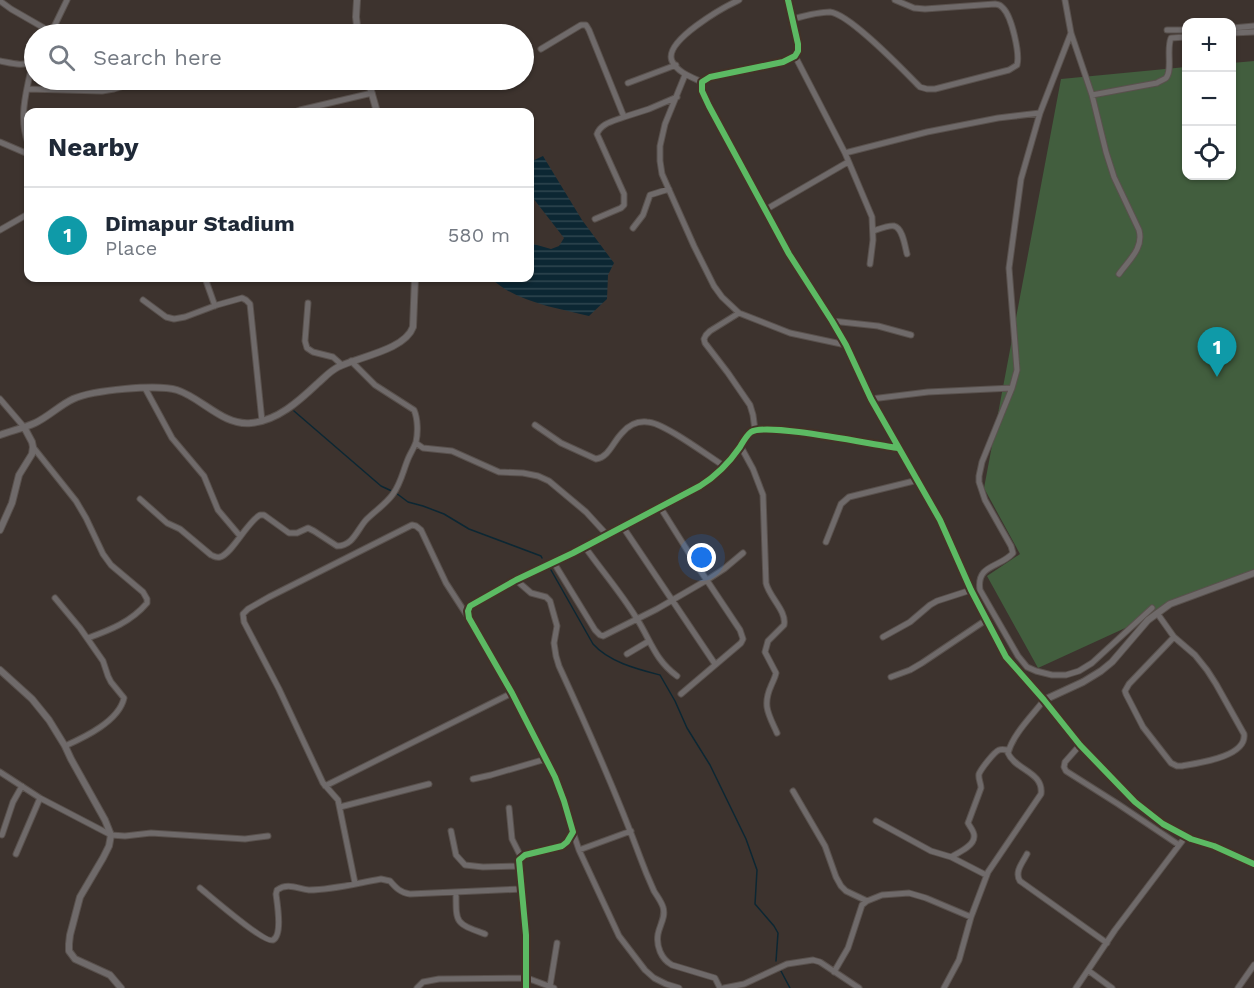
<!DOCTYPE html>
<html lang="en">
<head>
<meta charset="utf-8">
<style>
	body { margin:0; font-family:"Work Sans",sans-serif; background:#f2f2f3; color:#1f2937 }
	.controls { position:absolute; right:18px; top:18px; display:grid; overflow:hidden; border-radius:12px; box-shadow:0 2px 4px #0004 }
	.controls button { width:54px; height:54px; display:grid; place-items:center; padding:0; border:0; border-bottom:2px solid #e0e1e3; background:#fff; color:#1f2937; font:30px sans-serif }
	.you { position:absolute; left:702px; top:558px; width:21px; height:21px; margin:-15px; border:4px solid #fff; border-radius:50%; background:#1a73e8; box-shadow:0 0 0 9px #1a73e833 }
	.badge { display:grid; place-items:center; width:39px; height:39px; border-radius:50%; background:#5d5d62; color:#fff; font-size:20px; font-weight:700 }
	.pin { position:absolute; translate:-50% -50px; filter:drop-shadow(0 2px 3px #0008) }
	.pin::after { content:''; position:absolute; top:32px; width:21px; height:18px; background:inherit; clip-path:polygon(0 0,100% 0,50% 100%) }
	.list { margin:0; padding:0; list-style:none }
	h2 { display:flex; justify-content:space-between; align-items:center; height:78px; margin:0; padding:0 24px; font-size:26px }
	h2 small { font-size:20px; font-weight:400; color:#747a83 }
	.list li { display:grid; grid-template-columns:39px 1fr auto; gap:18px; align-items:center; box-sizing:border-box; height:96px; padding:0 24px; border-top:2px solid #e0e1e3 }
	.list b { display:block; font-size:22px; white-space:nowrap }
	.list p { margin:0; font-size:20px; white-space:nowrap; color:#747a83 }
	.list em { font-size:20px; font-style:normal; color:#747a83 }
	.icon { flex:none; width:33px; height:33px; fill:none; stroke:currentColor; stroke-width:2; stroke-linecap:round; stroke-linejoin:round }
	.map { position:relative; flex:none; width:1254px; height:988px; overflow:hidden }
	.search { position:absolute; background:#fff; box-shadow:0 2px 4px #0004; left:24px; top:24px; width:510px; height:66px; display:flex; align-items:center; gap:15px; box-sizing:border-box; padding:0 21px; border-radius:33px; color:#747a83; font-size:22px }
	.panel { position:absolute; background:#fff; box-shadow:0 2px 4px #0004; left:24px; top:108px; width:510px; height:174px; border-radius:12px }
	.map>svg:first-child { display:block }
	.garden { fill:#425e3e }
	.water { fill:url(#water-rules) }
	.lines { fill:none; stroke-linecap:round; stroke-linejoin:round }
	.stream { stroke:#0c2733; stroke-width:1.5 }
	.minor-casing { stroke:#59514d; stroke-width:7 }
	.tertiary-casing { stroke:#59514d; stroke-width:8 }
	.minor { stroke:#6f6a6a; stroke-width:5 }
	.tertiary { stroke:#6f6a6a; stroke-width:6 }
	.cycleway-casing { stroke:#433228; stroke-width:10 }
	.cycleway { stroke:#5cba63; stroke-width:6 }
</style>
</head>
<body>
<div class="map">
<svg width="1254" height="988" viewBox="0 0 1254 988">
	<defs>
		<pattern id="water-rules" width="6" height="5" patternUnits="userSpaceOnUse" patternTransform="scale(1.5)"><rect width="6" height="5" fill="#0c2733"/><path d="M0 2.5h6" fill="none" stroke="#2f4650"/></pattern>
	</defs>
	<rect width="100%" height="100%" fill="#3d332e"/>
	<path class="garden" d="M1254,61v508l-216,99 -51,-92 33,-22 -36,-66 77,-409 125,-12v109h46v-113z"/>
	<path class="water" d="M543,156l39,64 32,43 -6,12 -1,24 -18,17c-32,-8 -74,-14 -98,-38h39v-35l21,6 8,-3 5,-8 -31,-40 -3,-7v-29z"/>
	<g class="lines">
		<path class="stream" d="M294,411l87,75 15,7 12,9 15,4 21,8 25,15 72,27 1,2
			M551,570l42,74c16,18 44,25 67,31l15,26 12,27 23,37 36,74 11,31 -2,34 19,22 4,7 -2,28
			M781,971l9,17"/>
		<g class="minor-casing">
			<path id="minor" d="M1065,0l6,33 21,62 14,57 8,25 25,53c5,18 -10,30 -20,44
				M0,1l11,8 40,23
				M793,19c11,-3 25,-7 37,-7 20,2 74,59 90,75l7,2h8l74,-19 8,-5c3,-11 -5,-48 -14,-57 -3,-3 -3,-3 -8,-4l-70,5 -11,-1 -19,-8
				M1232,28l22,-2
				M1167,30h19
				M51,33l16,-33
				M1232,33l22,-1
				M541,49l40,-24h5l3,5 35,87c-10,4 -23,6 -27,17l27,60v11l-3,3 -26,11
				M795,56l50,97 82,-21 71,-14 42,-5 31,-80
				M0,61c11,2 23,6 33,0
				M685,75l-20,49 -5,22v15l2,13 32,72 20,40 8,11 17,16 51,20 56,12
				M702,82c-11,-5 -25,-10 -30,-21 -9,-20 52,-54 67,-61
				M628,83l48,-18
				M27,89l75,2 12,-2 31,-9
				M1092,95l65,-12c1,-1 8,-4 9,-5 7,-8 0,-28 5,-40l15,-1
				M295,112l5,-2 72,-17
				M1040,113l-19,66 -12,89 8,102 -5,18 -30,74 -3,14v6l6,18 26,46 2,7c-13,15 -37,11 -33,37l38,66 9,11 9,4 16,4h14l13,-4 13,-8 60,-55
				M624,117l25,-8 28,-12
				M0,142l28,12
				M28,143c-10,-26 -1,-55 5,-82
				M845,153l27,64 1,23 -3,24
				M765,210l83,-48
				M633,228l10,-13 7,-20 19,-6
				M0,230l28,-16
				M873,231c6,-2 16,-6 21,-5 9,2 11,21 13,28
				M205,278l10,28
				M143,300l23,17 8,2 11,-2 32,-12 25,-7 4,2 4,4 12,117
				M308,303l-3,38 2,7 6,4 20,5 9,8
				M739,313l-29,18 -4,4 -2,4 1,4 23,30 22,32 3,10 2,15
				M832,321l46,5 33,9
				M145,388l27,50 32,38 14,34 22,26
				M0,399l24,28
				M871,399l57,-7 84,-4
				M535,425l26,18 35,16c13,-2 17,-17 26,-26 6,-7 15,-12 25,-11 16,0 61,34 77,44
				M416,443l7,5 29,3 47,21 24,1 15,3 11,5 37,31 22,24
				M33,447l43,54 10,17 17,36 8,11 32,27 4,7v4c-16,19 -37,27 -59,35
				M741,447l12,22 10,26 3,88c3,14 21,28 18,42l-16,16 -3,11 11,21c-1,5 -3,8 -5,13 -9,20 -2,29 6,47
				M140,499l27,24 13,6 31,26c3,1 5,3 9,2 12,-3 27,-35 40,-42h4l25,18h8l11,-5 6,3 23,15c16,0 20,-16 29,-26 9,-9 20,-16 27,-26 8,-11 10,-23 15,-35 2,-5 6,-11 8,-17 2,-9 2,-23 -2,-32l-39,-25 -24,-24
				M660,507l34,54 46,69 3,9 -2,4 -60,51
				M623,527l92,137
				M826,542l15,-38 8,-7 69,-17
				M585,547c17,24 37,47 52,72 14,22 18,41 40,57
				M554,563l41,67 5,5 3,1 54,-27 50,-29 17,-11 19,-16
				M516,580l15,13 15,4 4,4 7,25 -3,17 2,13 3,10c29,63 57,126 81,191 4,11 9,23 14,34 3,5 7,10 9,16 3,10 -3,17 -5,27 -2,12 3,25 14,31l43,13 5,10
				M55,598l25,30 23,33 5,15 3,6 13,16c-5,23 -39,39 -59,48
				M1157,613l17,24 21,18 12,15 9,14 28,50c3,23 -46,29 -62,32h-5l-6,-3 -28,-36 -17,-33 -1,-3 4,-7 45,-47
				M883,637l27,-15 20,-17 7,-4 34,-11
				M627,654l22,-13
				M891,677l19,-7 12,-7 64,-43
				M1080,745l-15,17 -1,5 2,4 52,33 61,41
				M0,772l40,26 71,37 14,1 26,-3 94,6 23,-3
				M473,779l18,-4 55,-16
				M325,786l187,-93
				M793,791l32,55 11,31 5,9 5,5 21,10
				M340,807l89,-23
				M509,808l3,31 9,18
				M876,821l55,30 20,6
				M451,831l5,24 9,10 18,2 36,-1
				M573,832l6,18 40,86 26,34 9,8 12,6 13,4
				M2,835l11,-33 9,-16
				M579,850l52,-19
				M16,854l24,-56
				M1027,854c-4,8 -13,18 -7,27l87,62
				M986,875l-35,-18c7,-4 23,-11 23,-20 1,-5 -4,-10 -6,-14l13,-35c0,-5 -3,-9 -2,-14 2,-5 15,-22 20,-24 3,-1 6,0 10,0
				M355,883l-17,-83 -15,-17 -44,-94 -35,-67 -1,-8 5,-5 21,-12 143,-72 4,1 5,4 25,53 22,34
				M200,888c10,8 65,56 73,52 10,-5 4,-37 3,-46l1,-4c11,-8 21,-1 32,0 24,0 49,-7 72,-11l9,2c6,7 11,12 20,13l112,-5
				M456,892c0,32 -1,31 29,42
				M1089,971l23,17
				M834,972l14,-24 14,-43 5,-4 15,-6 27,-2 17,5 45,19
				M550,986l7,-43
				M417,988l6,-6 16,-3 88,-1 27,10
				M526,988v-53l-7,-75 6,-5 37,-9 5,-4 6,-10 -9,-31 -9,-24 -43,-84 -43,-75 -1,-7 2,-5 46,-26 57,-27 127,-67c16,-10 29,-23 40,-39 3,-5 6,-11 11,-15 15,-10 123,13 147,16
				M724,988l20,-4 43,-20 26,-4 7,2 39,26
				M944,988l15,-28 12,-43 17,-45 53,-78c3,-22 -26,-24 -33,-41 5,-19 24,-37 36,-53
				M1076,988l39,-58 71,-94
				M1238,988l16,-23"/>
		</g>
		<g class="tertiary-casing">
			<path id="tertiary" d="M357,0l-1,17 2,17
				M788,0l10,44v7l-3,5 -12,6 -73,15 -8,5v9l7,15 80,148 43,67 14,24 25,54 69,121 31,70 35,67 38,43 36,45 55,57 28,22 28,15 23,7 40,18
				M368,80l9,32
				M0,435c11,-4 24,-7 35,-12 13,-6 25,-18 38,-24 20,-9 84,-15 104,-9 25,8 46,36 74,33 26,-2 48,-22 66,-39 7,-6 13,-13 21,-17 20,-10 67,-17 75,-40l2,-49
				M0,530l12,-27 7,-28 13,-21 1,-7 -1,-5 -8,-15
				M0,670l32,29 17,21 16,26 6,13 34,61 6,15 -2,11 -6,12 -23,39 -10,38 -1,9v7l6,8 35,16 11,13
				M1044,700l39,-18 18,-11 11,-9 36,-42 22,-16 84,-31"/>
		</g>
		<use href="#minor" class="minor"/>
		<use href="#tertiary" class="tertiary"/>
		<g class="cycleway-casing">
			<path id="cycleway" d="M788,0l10,44v7l-3,5 -12,6 -73,15 -8,5v9l7,15 80,148 43,67 14,24 25,54 69,121 31,70 35,67 38,43 36,45 55,57 28,22 28,15 23,7 40,18
				M526,988v-53l-7,-75 6,-5 37,-9 5,-4 6,-10 -9,-31 -9,-24 -43,-84 -43,-75 -1,-7 2,-5 46,-26 57,-27 127,-67c16,-10 29,-23 40,-39 3,-5 6,-11 11,-15 15,-10 123,13 147,16"/>
		</g>
		<use href="#cycleway" class="cycleway"/>
	</g>
</svg>
<div class="controls">
<button>+</button>
<button>−</button>
<button><svg class="icon" aria-label="locate" viewBox="0 0 24 24"><circle cx="12" cy="12" r="6"/><path d="M12 2v4M12 18v4M2 12h4M18 12h4"/></svg></button>
</div>
<div class="you"></div>
<div class="pin badge" style="left:1217px;top:377px;background:#0f9aa8">1</div>
<div class="search"><svg class="icon" aria-label="search" viewBox="0 0 24 24"><circle cx="10" cy="10" r="6"/><path d="M15 15l6 6"/></svg>Search here</div>
<section class="panel">
<h2>Nearby<small></small></h2>
<ul class="list">
<li><span class="badge" style="background:#0f9aa8">1</span><div><b>Dimapur Stadium</b><p>Place</p></div><em>580 m</em></li>
</ul>
</section>
</div>
</body>
</html>
